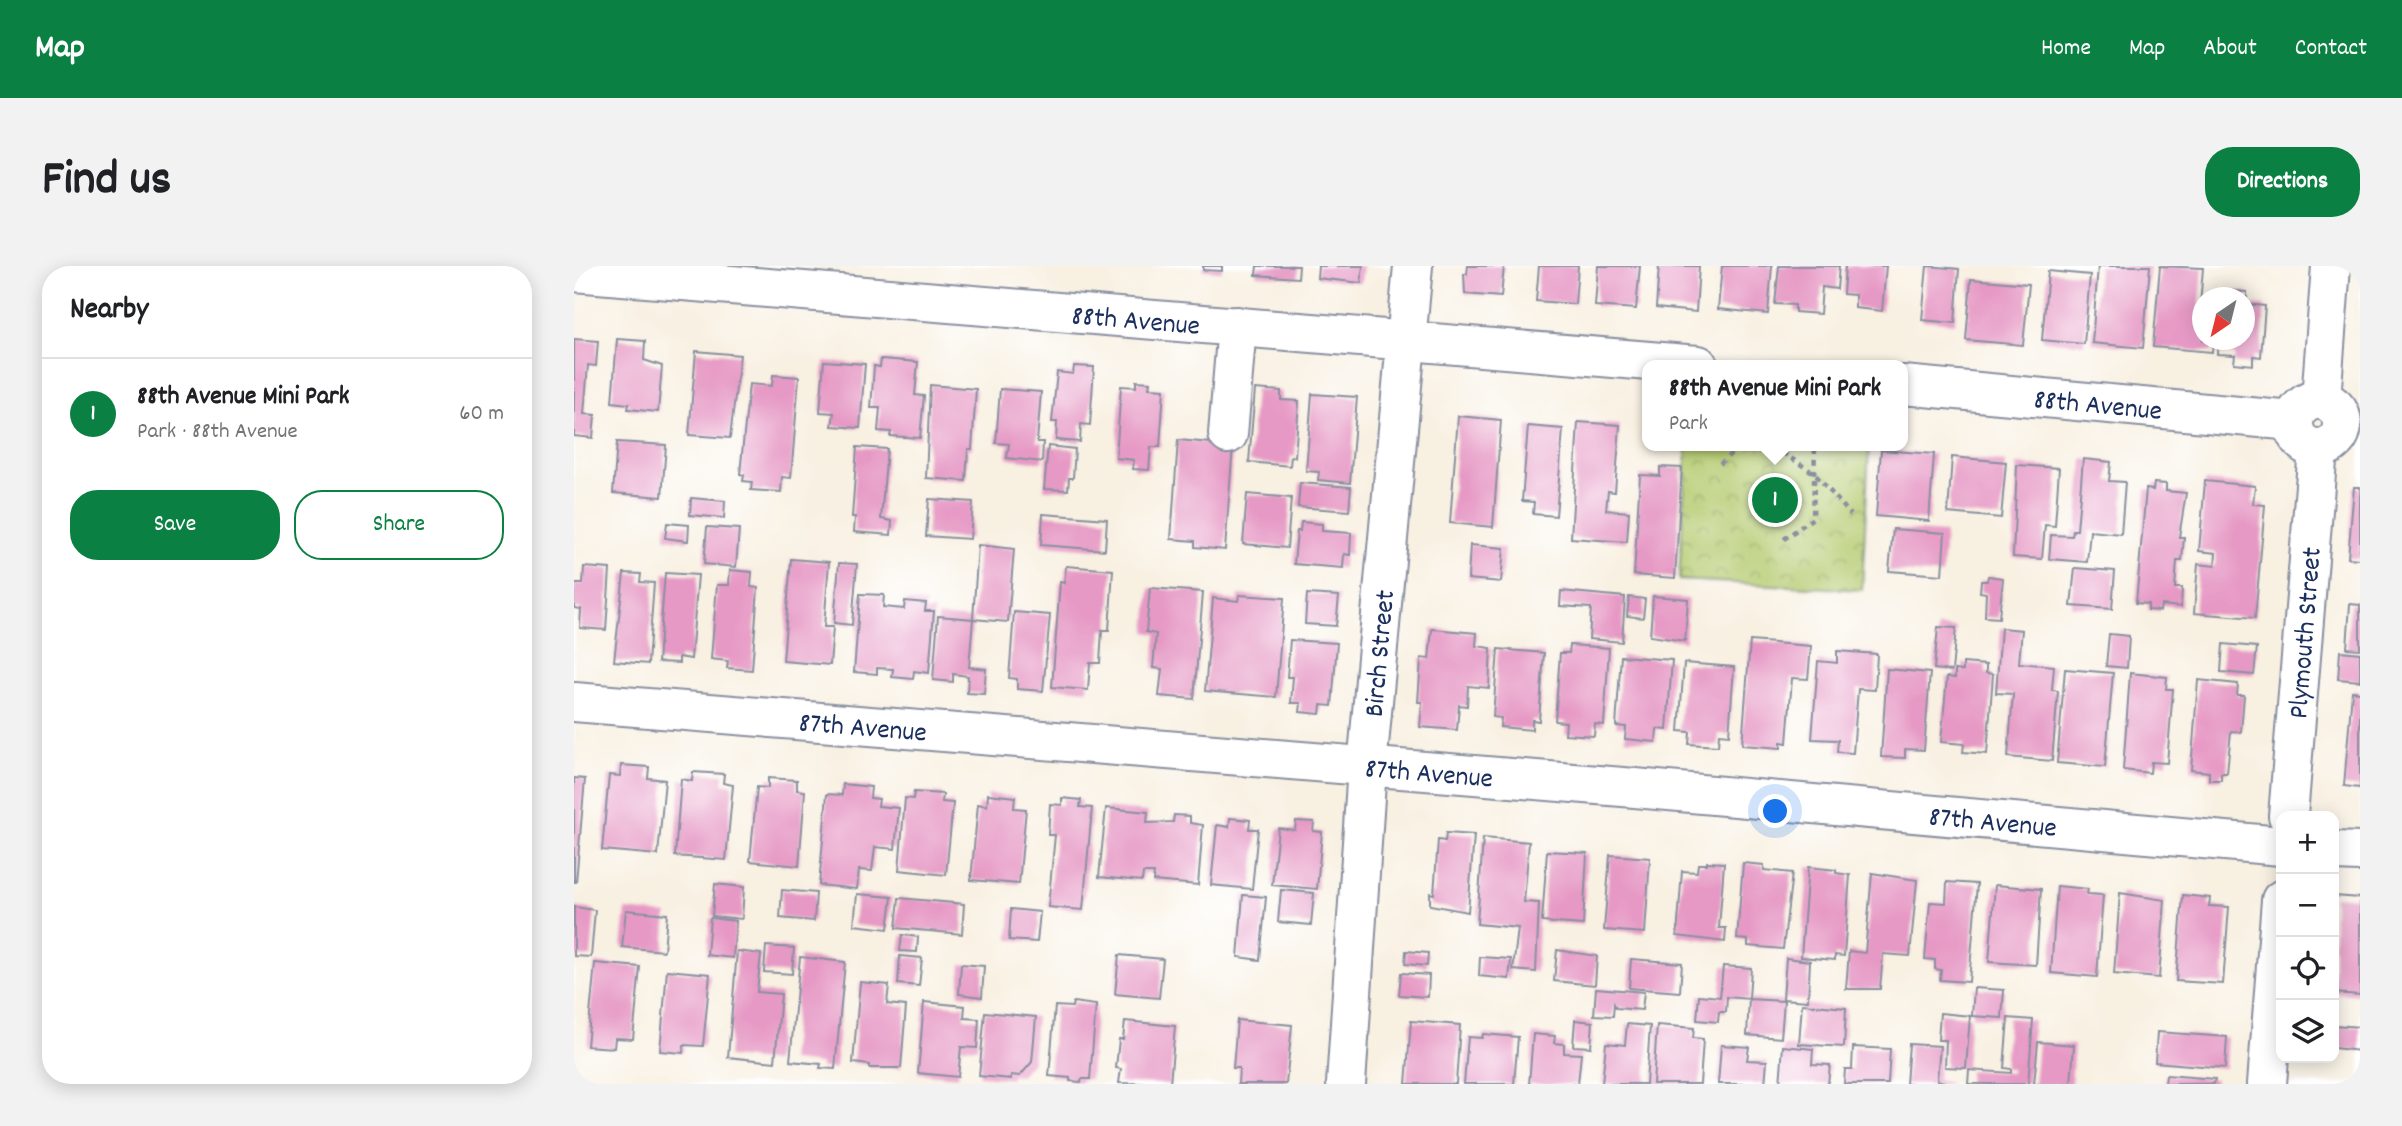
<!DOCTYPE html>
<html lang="en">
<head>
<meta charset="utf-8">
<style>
	body { margin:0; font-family:Dekko,sans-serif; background:#f2f2f2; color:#202124 }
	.controls { position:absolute; right:21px; bottom:21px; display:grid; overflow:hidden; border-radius:14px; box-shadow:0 4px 18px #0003 }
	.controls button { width:63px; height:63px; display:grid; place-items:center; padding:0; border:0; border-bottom:2px solid #e0e0e0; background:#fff; color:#202124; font:35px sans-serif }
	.compass { position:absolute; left:1618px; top:21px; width:63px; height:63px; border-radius:50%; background:#fff; box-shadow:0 4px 18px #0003; rotate:215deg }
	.you { position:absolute; left:1202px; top:546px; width:24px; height:24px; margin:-18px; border:5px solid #fff; border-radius:50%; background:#1a73e8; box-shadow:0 0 0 10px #1a73e833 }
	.badge { display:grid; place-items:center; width:46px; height:46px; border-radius:50%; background:#0b8043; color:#fff; font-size:23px; font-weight:700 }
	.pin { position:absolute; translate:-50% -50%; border:4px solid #fff; box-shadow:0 2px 7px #0006 }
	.popup { position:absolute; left:1068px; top:94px; width:266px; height:91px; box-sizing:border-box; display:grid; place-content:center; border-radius:14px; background:#fff; filter:drop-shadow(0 2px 5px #0005); font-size:23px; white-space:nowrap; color:#757577 }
	.popup b { font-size:26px; color:#202124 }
	.popup::after { content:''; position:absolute; left:50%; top:100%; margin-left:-14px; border:14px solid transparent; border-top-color:#fff }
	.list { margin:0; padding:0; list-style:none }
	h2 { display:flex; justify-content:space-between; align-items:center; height:91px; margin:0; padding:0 28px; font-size:30px }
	h2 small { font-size:23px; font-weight:400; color:#757577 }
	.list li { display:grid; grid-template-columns:46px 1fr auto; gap:21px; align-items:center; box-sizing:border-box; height:112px; padding:0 28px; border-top:2px solid #e0e0e0 }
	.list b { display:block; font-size:26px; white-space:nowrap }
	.list p { margin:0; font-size:23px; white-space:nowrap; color:#757577 }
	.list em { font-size:23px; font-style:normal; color:#757577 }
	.actions { display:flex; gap:14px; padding:21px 28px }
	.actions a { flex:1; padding:16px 0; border:2px solid #0b8043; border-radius:28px; text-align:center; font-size:24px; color:#0b8043 }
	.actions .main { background:#0b8043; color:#fff }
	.icon { flex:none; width:38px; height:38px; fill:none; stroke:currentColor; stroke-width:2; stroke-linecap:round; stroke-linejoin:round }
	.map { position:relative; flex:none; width:1786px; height:818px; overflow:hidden; border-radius:28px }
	header { display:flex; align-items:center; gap:42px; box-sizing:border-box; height:98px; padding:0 35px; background:#0b8043; color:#fff }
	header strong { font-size:33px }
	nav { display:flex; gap:38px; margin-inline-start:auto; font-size:24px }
	.intro { display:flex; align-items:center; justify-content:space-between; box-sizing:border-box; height:168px; padding:0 42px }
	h1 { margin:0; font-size:49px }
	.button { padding:18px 32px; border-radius:28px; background:#0b8043; color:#fff; font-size:24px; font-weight:700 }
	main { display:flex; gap:42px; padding:0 42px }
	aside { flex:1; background:#fff; border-radius:28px; box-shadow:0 4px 18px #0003 }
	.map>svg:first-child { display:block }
	.park { fill:url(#park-crowns); stroke:#687d67; stroke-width:2 }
	.building { fill:#e699c5 }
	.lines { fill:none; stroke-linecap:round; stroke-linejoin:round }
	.minor-casing { stroke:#8a90a0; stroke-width:42 }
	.path { stroke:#8a90a0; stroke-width:4.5; stroke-dasharray:5 5; stroke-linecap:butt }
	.minor { stroke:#fff; stroke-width:38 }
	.labels { text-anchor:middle; stroke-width:5; stroke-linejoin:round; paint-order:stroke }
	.street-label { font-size:28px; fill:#1b2f5e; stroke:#fff }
</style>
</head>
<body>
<header>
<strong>Map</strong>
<nav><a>Home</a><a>Map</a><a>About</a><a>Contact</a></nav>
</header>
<div class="intro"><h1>Find us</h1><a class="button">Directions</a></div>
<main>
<aside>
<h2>Nearby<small></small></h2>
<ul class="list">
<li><span class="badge">1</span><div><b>88th Avenue Mini Park</b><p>Park · 88th Avenue</p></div><em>60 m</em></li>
</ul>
<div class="actions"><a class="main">Save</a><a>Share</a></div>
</aside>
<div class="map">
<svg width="1786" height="818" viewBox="0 0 1786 818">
	<defs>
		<pattern id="park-crowns" width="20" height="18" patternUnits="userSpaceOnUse" patternTransform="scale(1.75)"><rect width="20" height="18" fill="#b5cb70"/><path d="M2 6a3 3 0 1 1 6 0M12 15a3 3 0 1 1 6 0" fill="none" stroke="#92a55f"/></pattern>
	</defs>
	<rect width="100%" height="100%" fill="#fff"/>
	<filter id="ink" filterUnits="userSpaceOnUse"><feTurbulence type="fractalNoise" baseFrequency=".0143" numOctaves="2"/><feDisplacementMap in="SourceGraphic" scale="14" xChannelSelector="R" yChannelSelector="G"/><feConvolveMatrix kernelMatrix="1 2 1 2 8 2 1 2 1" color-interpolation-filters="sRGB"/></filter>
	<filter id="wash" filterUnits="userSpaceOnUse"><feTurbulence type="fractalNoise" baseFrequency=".00686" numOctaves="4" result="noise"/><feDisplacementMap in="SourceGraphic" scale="28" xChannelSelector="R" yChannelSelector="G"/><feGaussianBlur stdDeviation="1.57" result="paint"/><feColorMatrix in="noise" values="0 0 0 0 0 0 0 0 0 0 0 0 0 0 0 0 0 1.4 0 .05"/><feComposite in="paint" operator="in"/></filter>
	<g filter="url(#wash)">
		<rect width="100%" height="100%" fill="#f8f0e1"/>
		<path class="park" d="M1113,180h182l-7,144 -183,-10z"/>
		<g id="blocks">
			<path class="building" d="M629,0h19v5l-19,-1z
				M683,0h42l-1,12 -42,-3z
				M744,0h45l-2,17 -44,-5z
				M894,0h36l-3,31 -36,-3 -1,-20h3z
				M965,0h39l-3,38 -39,-3z
				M1024,0h42l-4,43 -41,-3z
				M1085,0h40l-3,46 -40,-4z
				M1148,0h50l-4,48 -50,-5z
				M1205,0h60l-2,23 -15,-2 -2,27 -25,-2v-7l-20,-1z
				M1271,0h41l-4,45 -27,-3v-13l-12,-1z
				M1353,0l32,3 -4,54 -33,-3z
				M1524,0h52l-7,82 -51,-5z
				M1586,0l43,2 -4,49h4v23h10l-1,12 -59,-5z
				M1474,5l42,4 -6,69 -42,-4z
				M1397,13l58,5 -6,61 -57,-5z
				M1647,24l26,2v6h-26z
				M1671,38l20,2 -4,51 -8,-1v9l-19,-2 1,-8 -18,-1 1,-14h27z
				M0,73l24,2 -2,25 -8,-1 -4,49 11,1 -2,23 -19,-2z
				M43,73l28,2 -1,19 18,6 -4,46 -30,-3 1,-5 -17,-2z
				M122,85l44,4 -10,83 -41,-3z
				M307,93l37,3 -3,33 9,1 -4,42 -30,-2 1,-4 -13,-1 2,-23h-9l3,-42 6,1z
				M250,95l41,3 -5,64 -28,-2 2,-13 -14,-1z
				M500,100l20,1 -4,58 -9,-1 -1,18 -24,-2 1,-18h-5l5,-50 16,2z
				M199,109l26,2 -8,101 -9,-1 -1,15 -30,-2 1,-8 -9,-1 1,-6 -4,-1 9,-90 23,2z
				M562,115l14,1 -1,6 15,1 -4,58h-9l-2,23 -16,-1 1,-9 -18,-2 5,-72 15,1z
				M356,119l46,4 -4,60h-4l-2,32 -40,-3z
				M426,123l41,3 -4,50h6l-1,20 -35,-4 2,-14 -13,-1z
				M681,123l26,2v9l18,1 -4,56 -4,-1 -1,10 -41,-4z
				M738,128l45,3 -7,86 -32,-3 1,-8 -13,-1z
				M884,150l43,4 -8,107 -43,-4z
				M1004,156l42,3 -5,67 -7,-1 -2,19 23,2 -2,30 -56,-4z
				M954,160l35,3 -7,87 -23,-2 1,-12 -12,-1z
				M604,174l55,5 -8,105 -30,-3v-6l-24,-2z
				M43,176l49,3 -4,52 -49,-4z
				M474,180l27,3 -2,29h-4l-1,12 -24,-1z
				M283,181l30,2 -6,70 11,2 -1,14 -37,-3 1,-15h-3z
				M1307,184l53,4 -5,67 -53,-5z
				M1378,191l54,5 -5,56 -53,-5z
				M1509,193l28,3 -2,19 16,1 -4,52 -31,-3 -3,31 -38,-3 2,-24 21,1 1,-6h4z
				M1443,199l42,3 -4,58 -10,-1 -3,34 -29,-2z
				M1086,201l22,1 -7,110 -41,-3 6,-100 20,1z
				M1631,215l50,5 -2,18 12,1 -10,113 -61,-5 4,-49 17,2 1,-13 -17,-2z
				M726,217l51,4 -2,24 -51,-4z
				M1580,217l12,1v7l20,2 -7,44h5l-2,24h-5l-2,27h7l-1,19 -20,-2 -1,6 -12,-1v-6l-12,-1 10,-114 7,1z
				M1780,221h6v72l-12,-1z
				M673,228l44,4 -4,50 -44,-4z
				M117,232l34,3 -1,17 -34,-3z
				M355,233l44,3 -3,37 -44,-3z
				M469,248l64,5 -2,31 -64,-5z
				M727,256l21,2v7l29,2 -1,22 -6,-1 -1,14 -49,-4 3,-33h3z
				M93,257l22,2 -1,16 -23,-3z
				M133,261l32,2 -3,38 -32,-3z
				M1319,263l52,4 -3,42 -53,-4z
				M404,279l36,4 -6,73 -35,-3z
				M896,279l34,3 -3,34 -33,-3z
				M217,293l38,3 -5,65h9l-3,38 -47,-4z
				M265,297l18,1 -5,61 -18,-2z
				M492,300l47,4 -4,60h-7l-2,33h-10l-2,27 -36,-3 8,-105 4,1z
				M10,301l26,2 -4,61 -26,-2 1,-19 -7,-1v-24h9z
				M1501,302l40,3 -3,38 -41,-3z
				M156,304l22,2 -1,15 7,1 -6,82 -25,-2 1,-7 -17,-2 6,-74h12z
				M50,307l17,1 -1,8 14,1 -6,81 -34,-3z
				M91,307l33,2 -7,84 -12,-2v6l-21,-1z
				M1414,310l15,2 -4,40 -14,-1 1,-24 -6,-1 1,-11h6z
				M576,322l53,4 -9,107 -35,-3 3,-27 -9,-1 3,-34 -10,-2z
				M987,325l64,6 -3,45 -33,-3 2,-31 -31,-2z
				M286,328l24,1 -1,12 21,2 1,-8 21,2 -1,8h9l-5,62 -15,-2 -1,8 -21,-2 1,-8 -16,-1v6l-23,-2z
				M733,328l32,2 -3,30 -31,-2z
				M665,329l45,3 -8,99 -71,-6 8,-93 25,3z
				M1079,330l35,3 -3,42 -35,-5z
				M1055,331l16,2 -2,19 -16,-2z
				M1776,338l10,1v44l-13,-1z
				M440,346l36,3 -7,76 -26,-2v-10l-8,-1z
				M364,350l35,3 -4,48 17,2 -2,25 -17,-1 1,-17 -15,-2v8l-20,-2z
				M1364,361l18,1 -4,43 -18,-2z
				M1427,362l21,2 -3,33 35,3 -2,24 6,1 -6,70 -44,-4 5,-63 -17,-1z
				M858,363l45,4 -1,13 15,2 -2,40 -21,-2 -1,20 -8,-1 -2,25 -37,-3 2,-25h-4l3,-44 8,1z
				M1535,368l20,2 -2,32 -21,-2z
				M716,374l47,3 -5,63 -11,-1 -1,9 -20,-2 1,-9h-10l2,-26h-6z
				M1176,375l61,5 -3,33 -16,-1 -5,65 -6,-1v6l-39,-3z
				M1649,378l34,3 -3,28 -33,-3z
				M996,379l39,3 -5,77 -9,-1 -1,12 -29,-2 1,-12 -11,-1 5,-68h9z
				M924,383l46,4 -5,68 -7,-1v10l-32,-3 1,-9 -8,-1z
				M1263,385l40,3 -2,36 -17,-1 -5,64 -16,-1 1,-12 -26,-1 6,-78 19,2z
				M1766,385l20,2v28l-22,-2z
				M1047,390l51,4 -5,70 -10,-1 -1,13 -31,-3 1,-12 -10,-1z
				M1110,397l50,4 -5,68 -10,-1 -1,12 -29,-2 1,-12 -11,-1z
				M1389,397l23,2v8l7,1 -6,80 -24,-2 1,-8 -23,-2 6,-65 8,1v-8l8,1z
				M1313,403l43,4 -6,77 -19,-1v9l-24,-1z
				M1491,403l48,4 -8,94 -48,-4z
				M1556,407l37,4 -1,12h7l-6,74 -16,-1 -1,11 -27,-3z
				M1624,414l40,4 -1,11h7l-3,37 -10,-1 -4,42h-6v7h-12v-8l-18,-2z
				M1778,425l8,1v96l-16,-2z
				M47,499l28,2 -1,11 17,2 -7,75 -56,-5 7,-75 11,1z
				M119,506l31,2 -1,9 10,2 -7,75 -51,-4 6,-77 11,2z
				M0,512l11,1 -9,103h-2z
				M194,512l29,2v10l8,1 -6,75 -49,-5 7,-74 11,1z
				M269,518l28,3 -1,11 9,1 -1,7 21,2 -4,41 -20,-2 -3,24 -13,-1 -2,19 -38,-4 8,-91 15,1z
				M340,526l29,2 -1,8 11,1 -7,72 -47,-5 6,-72 8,1z
				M414,528l27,3 -1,11 12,1 -7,75 -48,-4 7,-76 9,2z
				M488,532l19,2 -1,7 12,1 -9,102 -35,-3 7,-72h-7l2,-31 12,1z
				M532,542l42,4 -1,11 26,-1 1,-7 16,1v7l13,2 -5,60 -45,-4 1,-8h-11l-1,8 -43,-4z
				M656,552l20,2 -1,9h9l-6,60 -41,-4 6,-60 12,2z
				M722,555l18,1 -1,9 9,1 -5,57 -45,-4 6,-57 17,2z
				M872,567l28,2 -6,77 -38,-7v-12l4,1 4,-54 7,1z
				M909,572l46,4 -5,60 15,1 -3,69 -23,-2 5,-42 -41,-4z
				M973,585l40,2 -4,72 -41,-3z
				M1036,589l40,3 -5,75 -41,-3z
				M1133,596l17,1 -5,65h7l-1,14 -48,-6 5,-65 15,1 1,-8h9z
				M1169,597l21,2v5l28,3 -9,76 -35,-3v-6l-11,-1z
				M1234,601l28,3v3l14,2 -6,81 -9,-1v5l-34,-3z
				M1298,607l45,7 -7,76 -27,-2 -3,35h-34l3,-38 16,2z
				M1373,616l30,2 -8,98 -29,-2 1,-10 -6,-1v-9l-10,-1 5,-57 16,1z
				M141,618l29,3 -2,32 -30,-3z
				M1421,619l46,4 -5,76 -47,-3z
				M1483,620l31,3 -1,5 16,1 -6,82 -46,-4z
				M208,624l34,3 -2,28 -34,-3z
				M707,624l33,3 -3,32 -33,-3z
				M1546,627l45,7 -6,78 -45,-4z
				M283,628l35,3 -4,32 -34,-4z
				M669,629l23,2 -6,63 -22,-3z
				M1609,629l27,3 -1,8 20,1 -6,77 -47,-3z
				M1760,630l26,2v97l-26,-2z
				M325,632l65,6 -2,30 -66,-6z
				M0,641l21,3 -4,47 -17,-1z
				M437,643l29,3 -3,30 -28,-2z
				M52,644l41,4 -3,37 -42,-4z
				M136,652l26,3 -3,37 -26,-3z
				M328,669l16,2 -1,15 -17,-1z
				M192,680l28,2 -2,26 -28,-2z
				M983,684l40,6 -2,29 -41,-4z
				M163,685l24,3 -4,38 24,2 -6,68 -47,-5z
				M832,685l22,2 -1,13 -22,-2z
				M545,689l44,4 -4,39 -44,-4z
				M326,690l22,2 -3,28 -21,-2z
				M226,691l45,5 -10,107 -15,-1 1,-4 -31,-3z
				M906,691l31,2 -2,20 -30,-3z
				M1212,692l24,3 -2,40 -25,-2z
				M1057,693l51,4 -2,29 -51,-4z
				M21,697l45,4 -7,72 -18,-1 -1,10 -27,-2z
				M387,698l23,2 -2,31 -23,-3z
				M1149,700l28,2 -2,31 -22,-2 -1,15h-7l-1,10 -21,-2 2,-25 21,2z
				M93,704l43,4 -7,72 -19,-1 -1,8 -23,-2z
				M827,707l28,2 -1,22 -29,-2z
				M286,716l29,3 -2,19 19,2 -5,62h-32v-3l-16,-2z
				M1022,722l48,4 -2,18 -26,-2 -2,-4 -1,12 -19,-1z
				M1400,722l30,2 -2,28 -30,-2z
				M1175,733l35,2 -3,37 -34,-3z
				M350,736l41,4 -1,12 15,1 -2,29 -16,-1 -3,30 -40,-4z
				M499,736l23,3 -6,74h-8l-1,3 -11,-1v-3l-21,-2 6,-70 17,1z
				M1228,738l44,4 -2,39 -45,-3z
				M411,746l51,5 -4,45 -12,14 -9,-1v4l-32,-3z
				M1366,747l30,3 -4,52 -21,-1 1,-27h-8z
				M1434,752l25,2 -5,64h-60l1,-14 42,3v-4l-7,-1z
				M663,754l55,5 -6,59h-48l1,-16h-6z
				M1001,754l18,2 -2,25 -18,-1z
				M551,755l50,5 -5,58 -51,-1 2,-14 -5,-1 3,-29h4z
				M837,755l49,4 -4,59h-50z
				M1053,758l23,2 -4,58h-44l4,-41 19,2z
				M1083,759l37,3 -1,10 10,1 -3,45h-47z
				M1760,759l26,2v24l-26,-3z
				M1583,766l70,5 -2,31 -70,-6z
				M909,768l35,3 -4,47h-50l4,-47 14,1z
				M959,768l22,2 -1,7 10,1v9l17,1 -3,30h-49z
				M1464,776l36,3 -3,39h-37z
				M1335,778l31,2 -3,34 14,4h-45z
				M1147,779l28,2 -2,13 20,1 -2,23h-47z
				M1209,780l30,3 -1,15 18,1 -2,19h-48z
				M1279,781l37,2 -2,35h-44l1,-15h7z
				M1592,809l49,4 -1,5h-49z"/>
		</g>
	</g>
	<g filter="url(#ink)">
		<use href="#blocks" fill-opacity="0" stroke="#8a90a0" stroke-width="2"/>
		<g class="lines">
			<g class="minor-casing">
				<g id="minor">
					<path id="s1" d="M0,6l1124,93"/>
					<path id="s2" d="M1329,119l390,36"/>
					<circle cx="1744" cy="158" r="24"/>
					<path d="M1747,134l10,-134"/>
					<path d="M654,168l9,-108"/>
					<path id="s3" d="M0,436l1061,86 646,58"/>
					<path id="s4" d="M1714,550l30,-367"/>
					<path d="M1760,585l26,1"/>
					<path id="s5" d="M772,818l21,-317 46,-501"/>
					<path d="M1693,818l14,-184"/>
				</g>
			</g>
			<path class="path" d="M1146,198l18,-17 45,6 31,20 37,42
				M1210,273l29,-21 2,-72"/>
			<use href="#minor" class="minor"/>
		</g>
	</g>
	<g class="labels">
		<g class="street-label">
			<text dy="10" stroke="none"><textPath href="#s1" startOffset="564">88th Avenue</textPath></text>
			<text dy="10" stroke="none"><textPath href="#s2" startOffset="196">88th Avenue</textPath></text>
			<text dy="10" stroke="none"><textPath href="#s4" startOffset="184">Plymouth Street</textPath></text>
			<text dy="10" stroke="none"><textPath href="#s5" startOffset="432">Birch Street</textPath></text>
			<text dy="10" stroke="none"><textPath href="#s3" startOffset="290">87th Avenue</textPath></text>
			<text dy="10" stroke="none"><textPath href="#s3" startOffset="858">87th Avenue</textPath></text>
			<text dy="10" stroke="none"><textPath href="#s3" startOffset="1424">87th Avenue</textPath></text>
		</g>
	</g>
</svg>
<div class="controls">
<button>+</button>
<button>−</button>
<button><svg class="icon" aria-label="locate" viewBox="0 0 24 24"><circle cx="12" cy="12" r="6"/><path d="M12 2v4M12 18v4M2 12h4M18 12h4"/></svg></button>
<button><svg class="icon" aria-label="layers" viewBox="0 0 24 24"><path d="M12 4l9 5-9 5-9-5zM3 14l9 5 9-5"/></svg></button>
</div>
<svg class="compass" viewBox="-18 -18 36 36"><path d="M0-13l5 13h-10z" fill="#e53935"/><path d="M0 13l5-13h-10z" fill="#757577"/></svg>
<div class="you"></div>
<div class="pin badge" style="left:1201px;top:234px">1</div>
<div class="popup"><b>88th Avenue Mini Park</b>Park</div>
</div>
</main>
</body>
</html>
